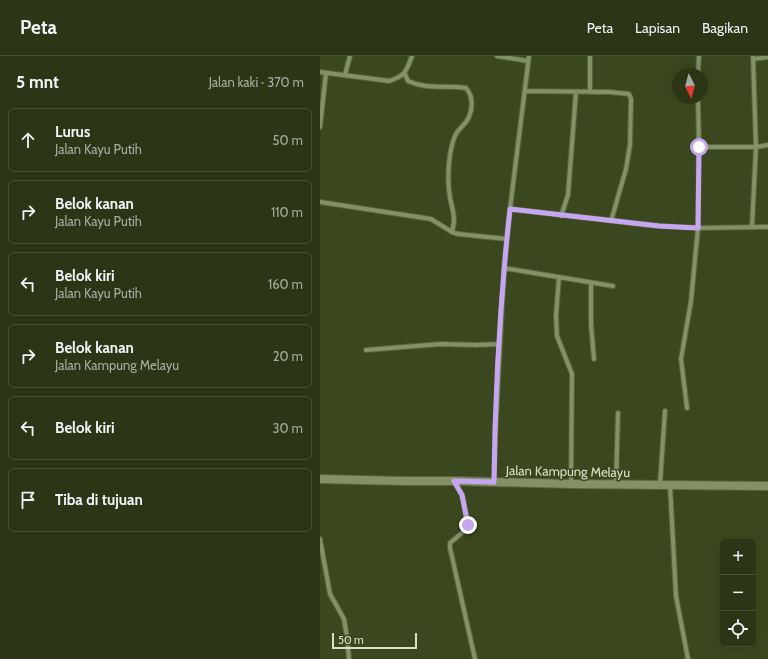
<!DOCTYPE html>
<html lang="id">
<head>
<meta charset="utf-8">
<style>
	body { margin:0; font-family:Cabin,sans-serif; background:#384124; color:#f1f3f6 }
	.controls { position:absolute; right:12px; bottom:12px; display:grid; overflow:hidden; border-radius:6px; box-shadow:0 4px 16px #0002 }
	.controls button { width:36px; height:36px; display:grid; place-items:center; padding:0; border:0; border-bottom:1px solid #485036; background:#2c3617; color:#f1f3f6; font:20px sans-serif }
	.compass { position:absolute; left:352px; top:12px; width:36px; height:36px; border-radius:50%; background:#2c3617; box-shadow:0 4px 16px #0002; rotate:174deg }
	.scale { position:absolute; left:12px; bottom:10px; width:85px; box-sizing:border-box; padding-left:4px; border:2px solid #d8e0ca; border-top:0; font-size:11px; line-height:14px; white-space:nowrap; color:#d8e0ca; -webkit-text-stroke:3px #3b481f; paint-order:stroke }
	.stop { position:absolute; width:12px; height:12px; margin:-9px; border:3px solid #c6a6f0; border-radius:50%; background:#fff }
	.stop.end { background:#c6a6f0; border-color:#fff; box-shadow:0 1px 4px #0008 }
	.list { margin:0; padding:0; list-style:none }
	h2 { display:flex; justify-content:space-between; align-items:center; height:52px; margin:0; padding:0 16px; font-size:17px }
	h2 small { font-size:13px; font-weight:400; color:#a6aba1 }
	.list li { display:grid; grid-template-columns:26px 1fr auto; gap:12px; align-items:center; box-sizing:border-box; height:64px; margin:0 8px 8px; padding:0 8px; border:1px solid #485036; border-radius:6px }
	.list b { display:block; font-size:15px; white-space:nowrap }
	.list p { margin:0; font-size:13px; white-space:nowrap; color:#a6aba1 }
	.list em { font-size:13px; font-style:normal; color:#a6aba1 }
	.icon { flex:none; width:22px; height:22px; fill:none; stroke:currentColor; stroke-width:2; stroke-linecap:round; stroke-linejoin:round }
	.map { position:relative; flex:none; width:448px; height:603px; overflow:hidden }
	header { display:flex; align-items:center; gap:24px; box-sizing:border-box; height:56px; padding:0 20px; background:#2c3617; border-bottom:1px solid #485036 }
	header strong { font-size:19px }
	nav { display:flex; gap:22px; margin-inline-start:auto; font-size:14px }
	main { display:flex }
	aside { flex:1; background:#2c3617 }
	.map>svg:first-child { display:block }
	.lines { fill:none; stroke-linecap:round; stroke-linejoin:round }
	.street-casing { stroke:#59633f; stroke-width:6 }
	.secondary-casing { stroke:#59633f; stroke-width:10 }
	.street { stroke:#829166; stroke-width:4 }
	.secondary { stroke:#829166; stroke-width:8 }
	.route { stroke:#c6a6f0; stroke-width:5 }
	.labels { text-anchor:middle; stroke-width:3; stroke-linejoin:round; paint-order:stroke }
	.street-label { font-size:13px; fill:#d8e0ca; stroke:#3b481f }
</style>
</head>
<body>
<header>
<strong>Peta</strong>
<nav><a>Peta</a><a>Lapisan</a><a>Bagikan</a></nav>
</header>
<main>
<aside>
<h2>5 mnt<small>Jalan kaki · 370 m</small></h2>
<ul class="list">
<li><svg class="icon" aria-label="ahead" viewBox="0 0 24 24"><path d="M12 20V5M6 11l6-6 6 6"/></svg><div><b>Lurus</b><p>Jalan Kayu Putih</p></div><em>50 m</em></li>
<li><svg class="icon" aria-label="right" viewBox="0 0 24 24"><path d="M7 20v-9h11M14 6l5 5-5 5"/></svg><div><b>Belok kanan</b><p>Jalan Kayu Putih</p></div><em>110 m</em></li>
<li><svg class="icon" aria-label="left" viewBox="0 0 24 24"><path d="M17 20v-9H6M10 6l-5 5 5 5"/></svg><div><b>Belok kiri</b><p>Jalan Kayu Putih</p></div><em>160 m</em></li>
<li><svg class="icon" aria-label="right" viewBox="0 0 24 24"><path d="M7 20v-9h11M14 6l5 5-5 5"/></svg><div><b>Belok kanan</b><p>Jalan Kampung Melayu</p></div><em>20 m</em></li>
<li><svg class="icon" aria-label="left" viewBox="0 0 24 24"><path d="M17 20v-9H6M10 6l-5 5 5 5"/></svg><div><b>Belok kiri</b></div><em>30 m</em></li>
<li><svg class="icon" aria-label="arrive" viewBox="0 0 24 24"><path d="M6 21V4h12l-3 4 3 4H6"/></svg><div><b>Tiba di tujuan</b></div></li>
</ul>
</aside>
<div class="map">
<svg width="448" height="603" viewBox="0 0 448 603">
	<rect width="100%" height="100%" fill="#3b481f"/>
	<g class="lines">
		<g class="street-casing">
			<path id="street" d="M177,0l31,5
				M270,0v36
				M434,3l14,-2
				M0,16l69,9c17,-5 17,-10 23,-25
				M85,18l3,7c19,9 38,4 58,7 8,9 7,24 0,34 -3,4 -8,8 -10,12 -3,5 -5,15 -6,21 -2,13 -2,30 0,43 3,14 6,20 2,34
				M378,18l1,-18
				M25,19l5,-19
				M205,35l85,1 19,2 2,5 -1,46 -4,24 -15,52
				M0,71l6,-54
				M379,91h57l12,-2
				M0,146l111,17 21,13 6,2 49,5
				M190,153l149,17 39,2 1,-81 -1,-49
				M241,160l7,-21 8,-103
				M432,170l4,-79 -3,-91
				M184,212l109,18
				M239,221l-3,39 1,20 15,38 -1,110
				M271,227v41l3,35
				M46,294l75,-6 35,1 24,-1
				M367,352l-6,-49 10,-58 7,-73 70,-1
				M134,425l8,14 6,30 -5,7 -13,11v5l25,111
				M174,426l1,-43 9,-171 6,-59 19,-153
				M296,428l2,-71
				M340,428l5,-73
				M350,429l6,111 12,63
				M0,483l10,55 14,25 3,18 2,22"/>
		</g>
		<g class="secondary-casing">
			<path id="secondary" d="M0,423l83,2h54l114,3 197,2"/>
		</g>
		<use href="#street" class="street"/>
		<use href="#secondary" class="secondary"/>
	</g>
	<g class="lines">
		<path class="route" d="M148,469l-6,-30 -8,-14 40,1c1,-91 6,-182 16,-273l149,17 39,2 1,-81"/>
	</g>
	<g class="labels">
		<g class="street-label">
			<text transform="translate(248 415) rotate(1)" y="5">Jalan Kampung Melayu</text>
		</g>
	</g>
</svg>
<div class="controls">
<button>+</button>
<button>−</button>
<button><svg class="icon" aria-label="locate" viewBox="0 0 24 24"><circle cx="12" cy="12" r="6"/><path d="M12 2v4M12 18v4M2 12h4M18 12h4"/></svg></button>
</div>
<svg class="compass" viewBox="-18 -18 36 36"><path d="M0-13l5 13h-10z" fill="#e53935"/><path d="M0 13l5-13h-10z" fill="#a6aba1"/></svg>
<div class="scale">50 m</div>
<div class="stop" style="left:379px;top:91px"></div>
<div class="stop end" style="left:148px;top:469px"></div>
</div>
</main>
</body>
</html>
